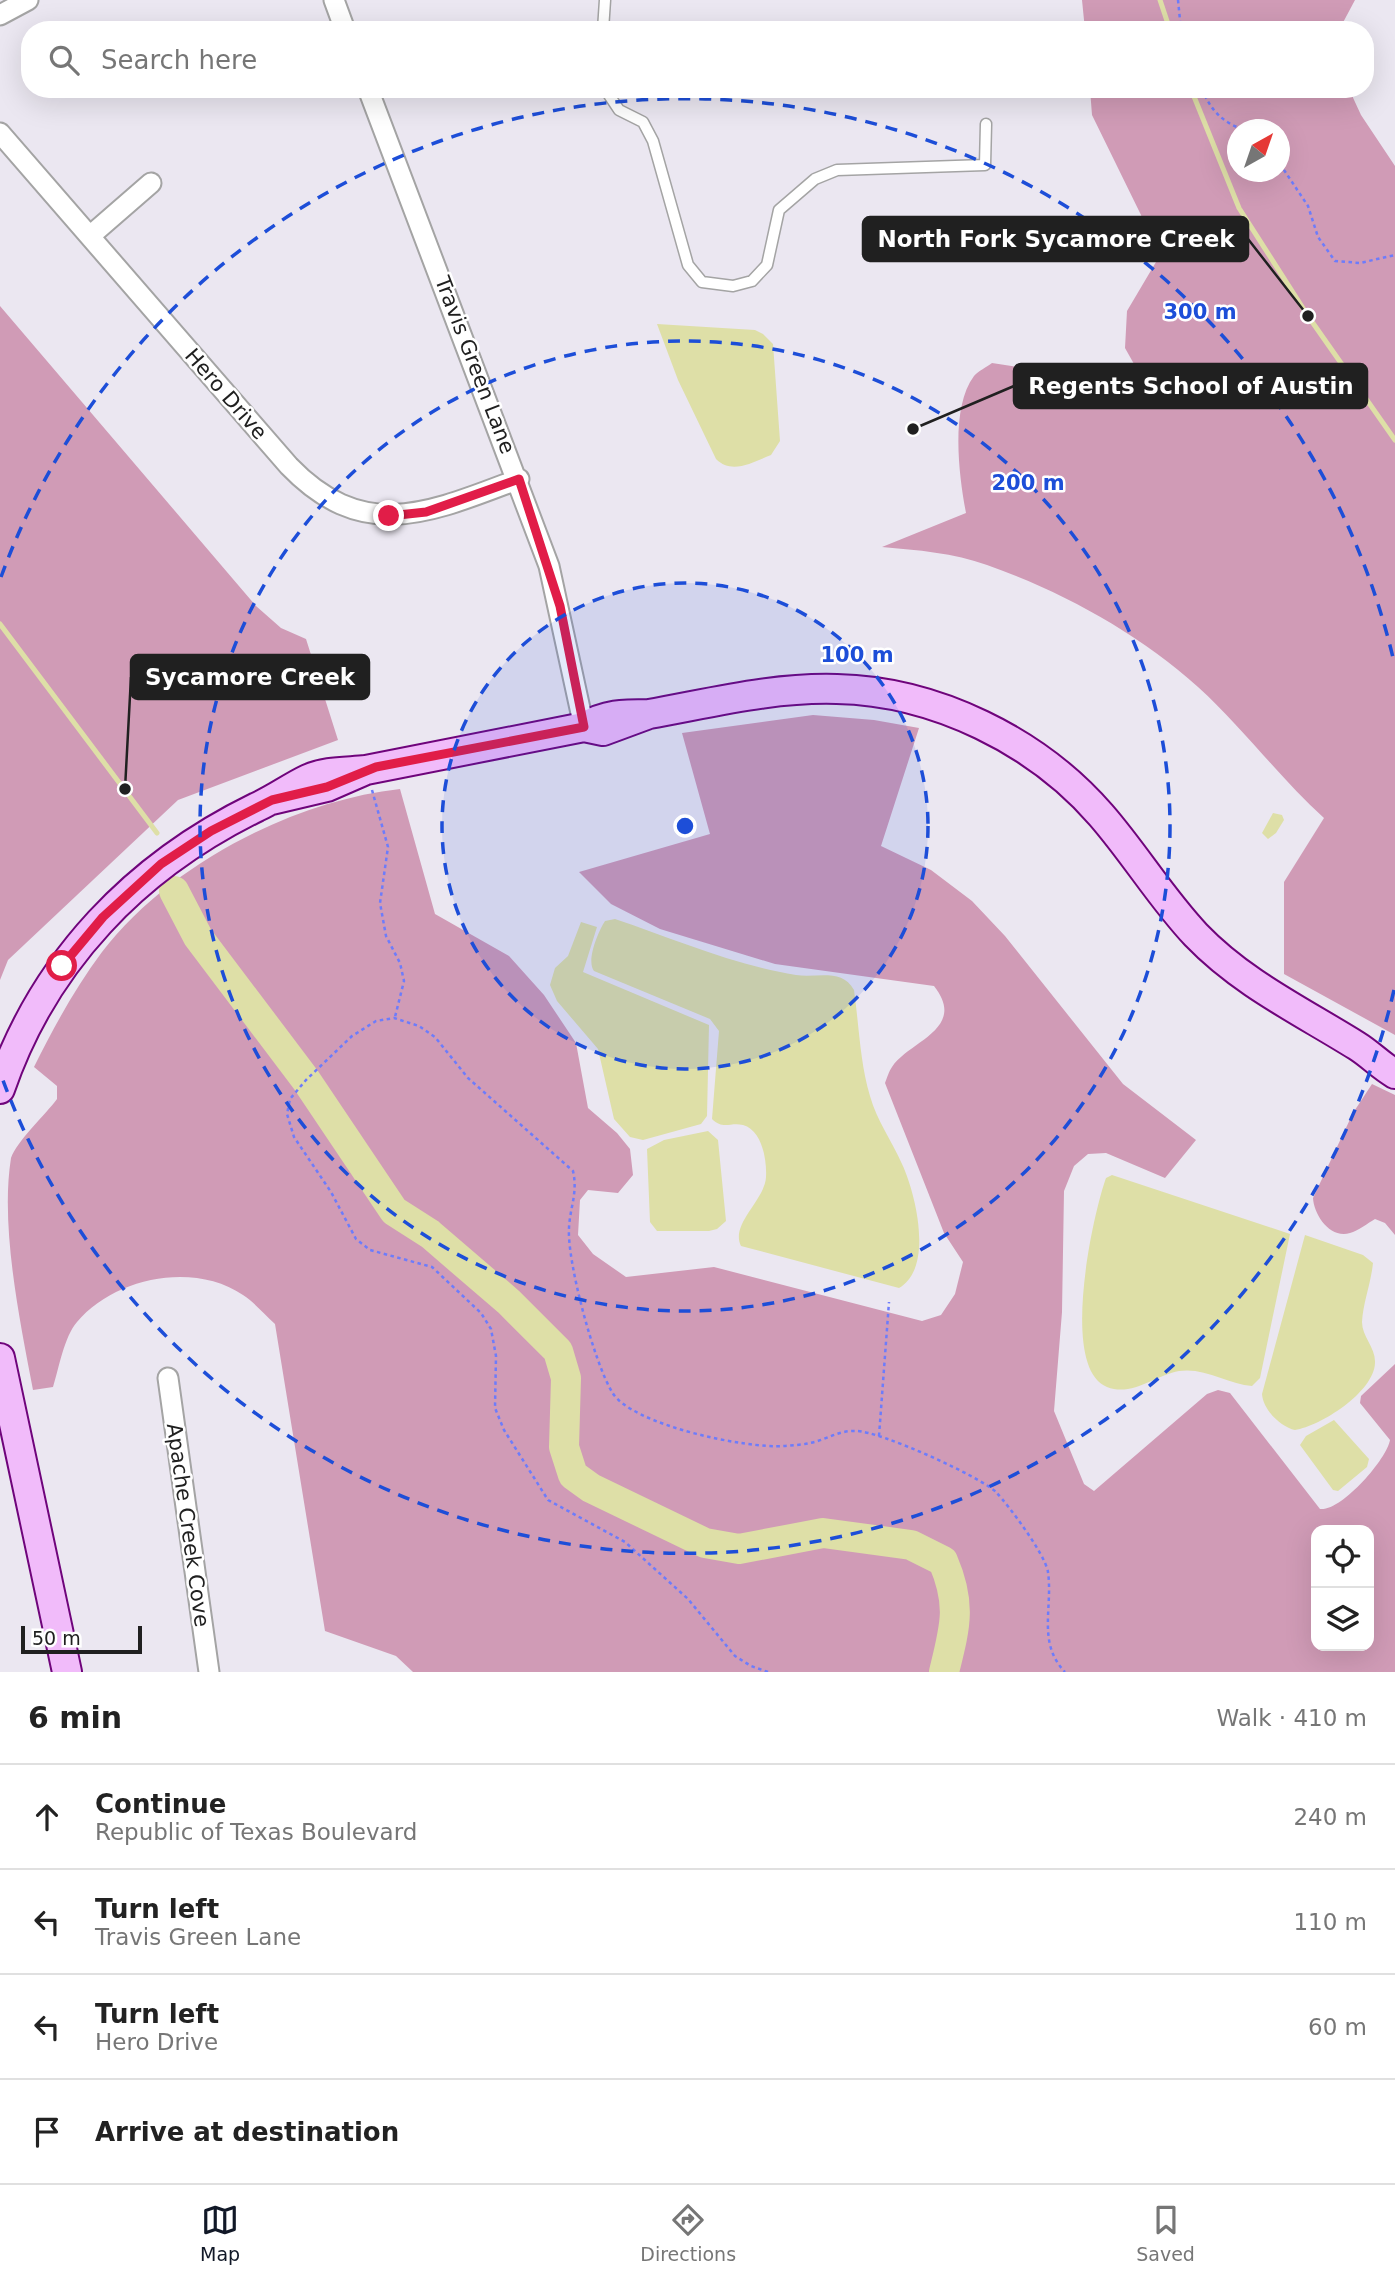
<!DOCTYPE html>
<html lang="en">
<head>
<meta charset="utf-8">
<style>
	body { margin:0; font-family:"DejaVu Sans",sans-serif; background:#f2f2f2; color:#222 }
	.controls { position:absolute; right:21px; bottom:21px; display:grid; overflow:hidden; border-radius:14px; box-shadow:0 7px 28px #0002 }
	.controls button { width:63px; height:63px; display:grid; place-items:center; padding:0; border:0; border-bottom:2px solid #e0e0e0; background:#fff; color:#222; font:35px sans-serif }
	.compass { position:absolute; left:1227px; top:119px; width:63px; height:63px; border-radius:50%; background:#fff; box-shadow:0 7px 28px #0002; rotate:40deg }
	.scale { position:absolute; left:21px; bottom:18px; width:121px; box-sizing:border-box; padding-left:7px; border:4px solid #202020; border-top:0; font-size:19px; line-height:24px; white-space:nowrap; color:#202020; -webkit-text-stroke:5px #fff; paint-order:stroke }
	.stop { position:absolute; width:21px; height:21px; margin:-16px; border:5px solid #e11d48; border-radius:50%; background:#fff }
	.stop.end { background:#e11d48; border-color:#fff; box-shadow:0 2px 7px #0008 }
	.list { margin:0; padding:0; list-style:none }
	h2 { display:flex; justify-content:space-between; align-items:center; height:91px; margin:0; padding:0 28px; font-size:30px }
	h2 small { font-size:23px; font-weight:400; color:#767676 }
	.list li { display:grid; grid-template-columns:46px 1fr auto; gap:21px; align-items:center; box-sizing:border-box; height:105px; padding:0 28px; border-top:2px solid #e0e0e0 }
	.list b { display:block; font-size:26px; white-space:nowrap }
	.list p { margin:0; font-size:23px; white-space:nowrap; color:#767676 }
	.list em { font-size:23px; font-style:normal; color:#767676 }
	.icon { flex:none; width:38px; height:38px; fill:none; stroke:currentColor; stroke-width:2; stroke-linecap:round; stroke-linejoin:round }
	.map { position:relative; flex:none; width:1395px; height:1672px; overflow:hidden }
	.search { position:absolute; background:#fff; box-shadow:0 7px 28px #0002; left:21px; right:21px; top:21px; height:77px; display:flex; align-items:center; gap:18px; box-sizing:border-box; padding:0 24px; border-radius:28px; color:#767676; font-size:26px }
	.sheet { height:511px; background:#fff }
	nav { display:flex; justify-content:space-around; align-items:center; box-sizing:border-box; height:98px; border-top:2px solid #e0e0e0; background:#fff; font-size:19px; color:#767676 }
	nav a { display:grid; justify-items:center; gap:4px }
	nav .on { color:#111827 }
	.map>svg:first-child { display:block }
	.forest { fill:#d09bb6; fill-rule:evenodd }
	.water { fill:#dedfa7 }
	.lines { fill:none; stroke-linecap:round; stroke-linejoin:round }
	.stream { stroke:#dedfa7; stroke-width:5 }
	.river { stroke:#dedfa7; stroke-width:30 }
	.lane-casing { stroke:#a4a4a4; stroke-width:13 }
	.street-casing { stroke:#a4a4a4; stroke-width:23 }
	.secondary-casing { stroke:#6f047b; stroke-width:32 }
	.path { stroke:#6d7cfb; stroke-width:2.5; stroke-dasharray:3.5 3.5; stroke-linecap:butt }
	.lane { stroke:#fff; stroke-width:10 }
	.street { stroke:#fff; stroke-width:19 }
	.secondary { stroke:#f1bbfa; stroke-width:28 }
	.route { stroke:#e11d48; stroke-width:9 }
	.ring { fill:none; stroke:#1d4ed8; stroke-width:3.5; stroke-dasharray:12 9 }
	.labels { text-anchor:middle; stroke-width:5; stroke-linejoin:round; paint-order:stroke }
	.street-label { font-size:21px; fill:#202020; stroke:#fff }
	.centre { fill:#1d4ed8; stroke:#fff; stroke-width:3.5 }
	.ring-label { font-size:21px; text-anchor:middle; font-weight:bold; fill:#1d4ed8; stroke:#fff; stroke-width:5; stroke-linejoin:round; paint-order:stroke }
	.leader { fill:none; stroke:#202020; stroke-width:2.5 }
	.callout-dot { fill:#202020; stroke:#fff; stroke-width:2.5 }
	.callout { fill:#202020; stroke:#202020; stroke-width:2.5 }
	.callout-label { font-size:23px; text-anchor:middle; font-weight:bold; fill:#fff }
</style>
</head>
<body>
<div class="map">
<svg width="1395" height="1672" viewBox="0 0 1395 1672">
	<rect width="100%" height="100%" fill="#ebe7f1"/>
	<path class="forest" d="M1082,0h273l-16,30h-254z
		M1090,89h259l12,26 34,51v869l-111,-61v-92l40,-64c-45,-41 -81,-90 -126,-131 -60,-54 -135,-95 -211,-122 -33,-12 -70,-15 -105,-18l84,-34c-7,-37 -16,-105 8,-137 4,-5 13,-9 18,-13l26,4 84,35 16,-4 14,-19 2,-15 -9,-16 2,-37 29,-49 -15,-47 -49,-100zM1238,130h42v42h-42z
		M0,306l256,300 25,22 25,11 32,101 -160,60 -170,160 -8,20z
		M813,715l61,5 45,8 -38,118 50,24 41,31 33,35 118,148 73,56 -31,38 -59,-25 -18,1 -14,12 -10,25 -2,121 -8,99 30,73 10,7 113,-97 11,-4 12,3 90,116c21,3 67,-50 70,-69l-30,-37 1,-7 34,-32v308h-982l-17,-16 -71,-25 -50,-307c-11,-10 -21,-22 -32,-29 -50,-34 -129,-17 -166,27 -13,15 -18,46 -24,65l-20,3c-13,-69 -33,-163 -22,-232 6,-17 35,-44 46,-59v-13l-23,-19c20,-40 41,-79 68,-115 67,-87 190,-151 298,-163l35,125 74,42 35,39 32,48 12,65 29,25 13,16 3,26 -15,18 -30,-3 -8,10 -2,35 15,19 33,23 88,-10 208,54 19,-6 14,-21 8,-32 -19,-29 -59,-150c2,-5 4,-12 7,-16 17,-26 76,-38 42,-81l-159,-22 -115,-35 -49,-25 -32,-32 131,-38 -28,-101zM1316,1530h53v116h-53z
		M1372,1084l23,11v140l-10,-12 -10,-4c-7,4 -17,12 -25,14 -20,6 -36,-18 -37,-35l40,-85z"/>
	<path class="water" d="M657,324l98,6 8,4 10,10 7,97 -9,14c-18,7 -39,20 -55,4l-38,-79z
		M1273,813l9,2 2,5 -8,13 -8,6 -6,-6z
		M615,919c59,20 119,46 181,56 22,3 46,-7 58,15 5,35 6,73 16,106 7,25 22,45 32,68 14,30 32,104 -3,124l-158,-42c-11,-22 24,-46 25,-69 1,-17 -4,-47 -23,-52 -13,-3 -20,5 -31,-6l7,-88 -9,-12 -116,-48c-8,-10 4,-39 11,-50z
		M581,922l16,5 -14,45 126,53 -2,91 -6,8 -58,16 -13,-3 -16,-18 -16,-70 -41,-48 -7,-16 5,-17 13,-12z
		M708,1131l10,9 8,81 -9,8 -8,2h-52l-7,-9 -3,-73 17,-9z
		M1112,1175l178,59 -30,144 -8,8c-23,-2 -48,-19 -73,-15 -23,4 -47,26 -72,16 -48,-19 -14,-173 -1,-209z
		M1305,1235l58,20 10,8c-2,20 -10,40 -11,59 0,15 14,26 13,41 -1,29 -54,63 -80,67 -14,-3 -32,-20 -33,-36z
		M1334,1420l35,39 -2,8 -29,24 -5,-1 -33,-45 6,-9z"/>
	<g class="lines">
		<path class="stream" d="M1160,0l10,30
			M1191,89l48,119 69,108 87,124
			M0,624l157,209"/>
		<path class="river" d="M174,891l24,46 108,143 88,131 36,23 79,68 49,49 8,27 -2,69 9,28 18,13 114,55 34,6 84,-16 88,12 32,16c19,44 12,66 1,111"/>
		<g class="lane-casing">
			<path id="lane" d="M603,30l2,-30
				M605,89l14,21 24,12 10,19 35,124 14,17 31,4 19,-5 15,-16 12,-55 36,-31 22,-9 148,-5 1,-41"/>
		</g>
		<g class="street-casing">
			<path id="street" d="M334,0l11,30
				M0,15l28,-15
				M368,89l181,477 35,161
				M0,133l289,333c75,78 142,46 230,13
				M90,236l61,-53
				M168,1378l41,294"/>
		</g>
		<g class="secondary-casing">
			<path id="secondary" d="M649,714c62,-11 124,-27 188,-25 98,2 200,52 264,126 34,39 60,83 95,120 46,48 105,76 161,111 13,8 24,20 38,28
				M366,770l218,-43c22,-13 39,-13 65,-13l-46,17 -19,-4
				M0,1089c44,-128 136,-223 257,-282 18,-8 34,-20 51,-28 17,-8 39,-7 58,-9l-39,17 -55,13
				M0,1358l67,314"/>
		</g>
		<path class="path" d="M1178,0l3,30
			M1202,89c9,22 21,34 43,41
			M1280,164l28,42 10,31 17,24 25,2 35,-8
			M372,790l16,57 -8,56 6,33 14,27 4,18 -9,36
			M879,1436l10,-134
			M768,1672l-17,-6 -16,-10 -47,-57 -63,-57 -77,-42 -44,-70 -9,-22 1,-52 -5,-27 -10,-16 -49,-46 -62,-17 -14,-11 -25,-47 -37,-55 -7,-23 3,-15 16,-19 46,-44 24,-15 18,-3 25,8 16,11 33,41 105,93c5,22 -3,36 -4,57 -2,34 25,134 43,164 19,33 135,57 172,54 9,-1 18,-1 26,-3 16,-3 29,-13 46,-12 24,0 123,45 140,61 13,14 49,62 52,80 5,36 -11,71 17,100"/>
		<use href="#lane" class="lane"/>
		<use href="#street" class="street"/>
		<use href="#secondary" class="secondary"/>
	</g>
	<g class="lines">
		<path class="route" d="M62,966l41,-49 58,-53 50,-33 61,-31 55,-13 49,-20 208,-40 -24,-121 -41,-127 -93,33 -37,4"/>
	</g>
	<circle cx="685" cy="826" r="243" fill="#1d4ed8" fill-opacity=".12"/>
	<g class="ring">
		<circle cx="685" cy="826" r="243"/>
		<circle cx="685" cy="826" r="485"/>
		<path d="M1394 990A728 728 0 0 1 1 1075M1 577A728 728 0 0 1 1394 662"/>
	</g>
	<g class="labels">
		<g class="street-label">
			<text transform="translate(475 365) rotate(69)" y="7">Travis Green Lane</text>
			<text transform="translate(226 394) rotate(49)" y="7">Hero Drive</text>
			<text transform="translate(188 1525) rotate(82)" y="7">Apache Creek Cove</text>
		</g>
	</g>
	<circle cx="685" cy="826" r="10" class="centre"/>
	<g class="ring-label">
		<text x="1200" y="319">300 m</text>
		<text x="1028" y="490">200 m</text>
		<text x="857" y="662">100 m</text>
	</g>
	<path class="leader" d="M1308 316L1248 239M913 429L1014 386M125 789L131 677"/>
	<g class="callout-dot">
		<circle cx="1308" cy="316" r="7"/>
		<circle cx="913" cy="429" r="7"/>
		<circle cx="125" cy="789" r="7"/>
	</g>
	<g class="callout">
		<rect x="863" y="217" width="385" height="44" rx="7"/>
		<rect x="1014" y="364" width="353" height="44" rx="7"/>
		<rect x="131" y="655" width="238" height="44" rx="7"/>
	</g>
	<g class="callout-label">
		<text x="1056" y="247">North Fork Sycamore Creek</text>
		<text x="1191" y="394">Regents School of Austin</text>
		<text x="250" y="685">Sycamore Creek</text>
	</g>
</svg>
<div class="controls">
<button><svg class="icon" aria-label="locate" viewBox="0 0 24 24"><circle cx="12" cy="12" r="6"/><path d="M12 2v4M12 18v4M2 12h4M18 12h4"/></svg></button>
<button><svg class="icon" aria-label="layers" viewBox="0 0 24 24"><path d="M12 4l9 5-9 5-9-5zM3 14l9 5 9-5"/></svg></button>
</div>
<svg class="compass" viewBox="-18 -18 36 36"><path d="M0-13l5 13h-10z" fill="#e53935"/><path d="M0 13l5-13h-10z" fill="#767676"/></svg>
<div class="scale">50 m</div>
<div class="stop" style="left:62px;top:966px"></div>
<div class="stop end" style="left:389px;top:516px"></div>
<div class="search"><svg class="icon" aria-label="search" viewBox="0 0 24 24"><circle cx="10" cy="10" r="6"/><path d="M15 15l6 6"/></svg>Search here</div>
</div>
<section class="sheet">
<h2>6 min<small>Walk · 410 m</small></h2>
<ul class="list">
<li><svg class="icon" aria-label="ahead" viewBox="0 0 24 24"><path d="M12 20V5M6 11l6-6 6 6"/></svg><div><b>Continue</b><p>Republic of Texas Boulevard</p></div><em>240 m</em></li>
<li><svg class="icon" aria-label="left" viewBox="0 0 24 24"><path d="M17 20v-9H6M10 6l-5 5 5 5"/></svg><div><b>Turn left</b><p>Travis Green Lane</p></div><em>110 m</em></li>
<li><svg class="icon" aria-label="left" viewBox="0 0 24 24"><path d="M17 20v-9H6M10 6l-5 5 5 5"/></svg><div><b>Turn left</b><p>Hero Drive</p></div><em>60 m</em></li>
<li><svg class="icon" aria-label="arrive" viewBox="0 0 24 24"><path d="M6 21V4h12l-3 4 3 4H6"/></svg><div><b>Arrive at destination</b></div></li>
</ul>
</section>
<nav>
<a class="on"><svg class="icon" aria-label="map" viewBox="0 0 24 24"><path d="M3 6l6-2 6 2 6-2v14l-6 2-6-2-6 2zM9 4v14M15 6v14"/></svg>Map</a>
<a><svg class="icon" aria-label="directions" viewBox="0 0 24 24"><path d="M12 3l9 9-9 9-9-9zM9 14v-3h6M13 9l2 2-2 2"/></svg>Directions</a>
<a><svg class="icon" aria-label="saved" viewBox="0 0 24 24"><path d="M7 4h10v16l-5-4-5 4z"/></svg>Saved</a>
</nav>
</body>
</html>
